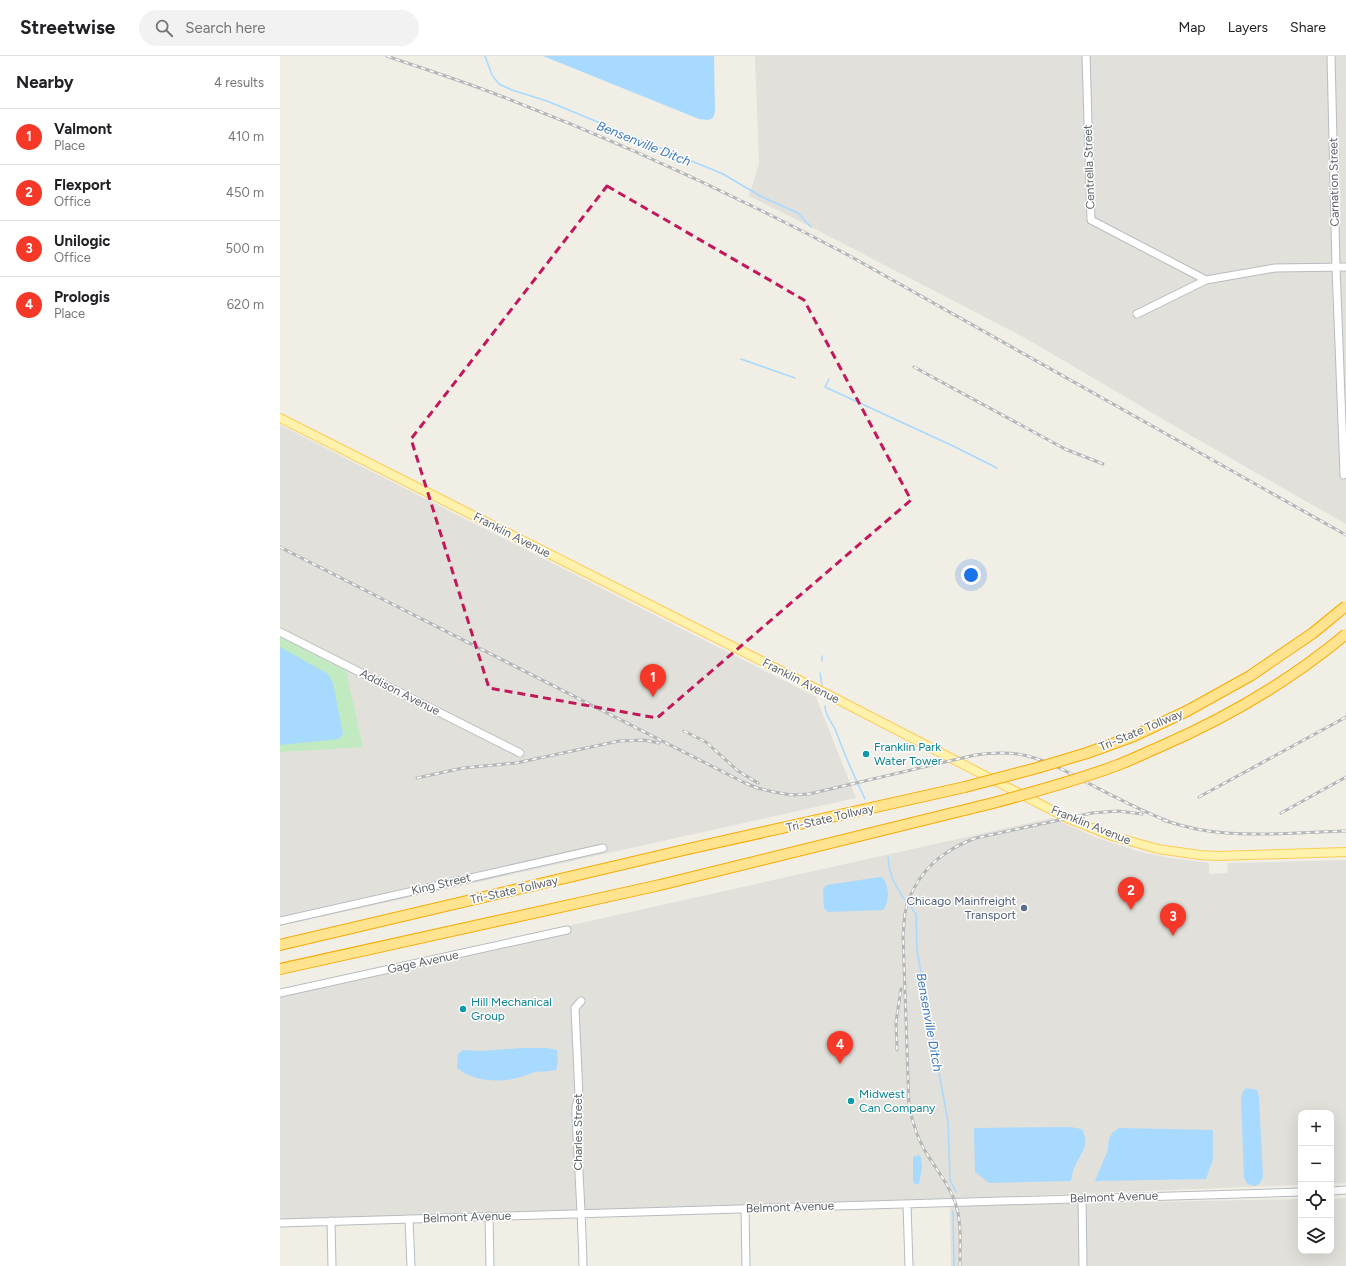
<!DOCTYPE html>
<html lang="en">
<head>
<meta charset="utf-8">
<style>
	body { margin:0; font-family:Figtree,sans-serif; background:#f2f2f2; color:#202124 }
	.controls { position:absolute; right:12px; bottom:12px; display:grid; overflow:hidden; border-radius:8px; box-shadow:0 4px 16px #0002 }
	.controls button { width:36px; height:36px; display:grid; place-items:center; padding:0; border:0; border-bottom:1px solid #e0e0e0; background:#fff; color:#202124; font:20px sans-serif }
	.you { position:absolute; left:691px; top:519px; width:14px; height:14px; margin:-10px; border:3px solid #fff; border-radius:50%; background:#1a73e8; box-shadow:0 0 0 6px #1a73e833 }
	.badge { display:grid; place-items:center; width:26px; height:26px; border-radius:50%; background:#f53828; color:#fff; font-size:13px; font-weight:700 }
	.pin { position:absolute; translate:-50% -33px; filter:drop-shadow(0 1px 2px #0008) }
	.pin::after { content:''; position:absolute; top:21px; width:14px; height:12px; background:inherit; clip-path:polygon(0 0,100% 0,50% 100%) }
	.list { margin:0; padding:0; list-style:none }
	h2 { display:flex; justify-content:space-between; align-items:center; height:52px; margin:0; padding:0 16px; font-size:17px }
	h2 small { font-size:13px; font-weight:400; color:#757577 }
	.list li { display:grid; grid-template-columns:26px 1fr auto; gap:12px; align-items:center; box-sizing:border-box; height:56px; padding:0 16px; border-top:1px solid #e0e0e0 }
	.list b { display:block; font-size:15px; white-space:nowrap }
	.list p { margin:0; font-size:13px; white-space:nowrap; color:#757577 }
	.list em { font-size:13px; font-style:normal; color:#757577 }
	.icon { flex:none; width:22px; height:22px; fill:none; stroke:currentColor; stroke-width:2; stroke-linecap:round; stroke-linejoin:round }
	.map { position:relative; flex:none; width:1066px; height:1210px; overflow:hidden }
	header { display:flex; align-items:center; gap:24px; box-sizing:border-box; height:56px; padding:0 20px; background:#fff; border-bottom:1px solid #e0e0e0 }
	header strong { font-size:19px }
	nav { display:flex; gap:22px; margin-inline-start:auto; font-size:14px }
	.search { width:280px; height:36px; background:#f2f2f2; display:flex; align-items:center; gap:10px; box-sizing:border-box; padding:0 14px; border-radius:22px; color:#757577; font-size:15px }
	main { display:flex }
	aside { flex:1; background:#fff }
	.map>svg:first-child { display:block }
	.industrial { fill:#e1e0da }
	.green { fill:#c1eac1 }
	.water { fill:#a8d9ff }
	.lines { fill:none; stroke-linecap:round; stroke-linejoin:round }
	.stream { stroke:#a8d9ff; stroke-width:1.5 }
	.minor-casing { stroke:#b8bcc0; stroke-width:9 }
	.major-casing { stroke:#fbcd55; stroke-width:10 }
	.highway-casing { stroke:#f7aa00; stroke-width:12 }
	.minor { stroke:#fff; stroke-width:7 }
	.major { stroke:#fff2ad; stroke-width:8 }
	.highway { stroke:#ffe38f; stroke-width:10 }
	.rail-casing { stroke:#b5b6b7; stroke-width:3 }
	.rail { stroke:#fff; stroke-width:1.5; stroke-dasharray:4.5; stroke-linecap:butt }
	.highway-bridge-casing { stroke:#f7aa00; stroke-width:12; stroke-linecap:butt }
	.highway-bridge { stroke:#ffe38f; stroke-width:10 }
	.marked { fill:none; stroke:#c2185b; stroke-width:3; stroke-dasharray:8 5; stroke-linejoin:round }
	.culture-dot { fill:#0f9aa8; stroke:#fff; stroke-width:1.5 }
	.service-dot { fill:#5c6f8a; stroke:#fff; stroke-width:1.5 }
	.labels { text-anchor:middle; stroke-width:3; stroke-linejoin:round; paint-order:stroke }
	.street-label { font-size:12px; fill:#5d6267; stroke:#fff }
	.culture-label { font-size:12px; fill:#0d838f; stroke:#fff; text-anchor:start }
	.service-label { font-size:12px; fill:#4e5e75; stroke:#fff; text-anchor:end }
	.water-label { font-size:13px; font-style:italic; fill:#3c78b9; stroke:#fff }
</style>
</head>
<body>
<header>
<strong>Streetwise</strong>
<div class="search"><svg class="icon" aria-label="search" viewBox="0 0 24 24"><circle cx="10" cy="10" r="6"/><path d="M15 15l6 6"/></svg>Search here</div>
<nav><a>Map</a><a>Layers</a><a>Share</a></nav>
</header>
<main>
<aside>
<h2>Nearby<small>4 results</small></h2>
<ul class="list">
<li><span class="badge">1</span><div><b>Valmont</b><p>Place</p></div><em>410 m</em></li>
<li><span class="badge">2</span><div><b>Flexport</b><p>Office</p></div><em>450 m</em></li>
<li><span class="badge">3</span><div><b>Unilogic</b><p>Office</p></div><em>500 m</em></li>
<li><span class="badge">4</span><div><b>Prologis</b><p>Place</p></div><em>620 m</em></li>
</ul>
</aside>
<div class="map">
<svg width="1066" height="1210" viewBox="0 0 1066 1210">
	<rect width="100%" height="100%" fill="#f1eee6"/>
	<path class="industrial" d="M475,0h591v468l-156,-89 -163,-96 -210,-109 -68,-34 10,-32z
		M0,369l536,272 40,101 -576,128z
		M772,762l43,19 42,14 28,6 44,6v11l18,-1 1,-10 118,-3v323l-15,1v-71h-30v72l-339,13 -682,22v-230z
		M1066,1142v68h-395l-1,-60 351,-7v52h30v-52z"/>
	<path class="green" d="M0,581l66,34 17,76 -83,5z"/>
	<path class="water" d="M263,0h171l1,56 -2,6 -5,2 -9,-1z
		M0,591l48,27 5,9 10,51 -4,5 -59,6z
		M600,821l3,1c6,9 7,23 0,32l-55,2 -4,-4 -1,-19 4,-4z
		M241,992h26l10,2 1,12 -2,8c-7,2 -14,1 -21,2 -6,1 -12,5 -18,6 -20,5 -44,3 -60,-10l1,-14 5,-4 17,1z
		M966,1032l11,2 2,7 4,80 -3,6 -4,3c-7,-1 -10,-2 -12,-9l-3,-78 2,-7z
		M790,1071l12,2c9,16 -2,25 -8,39 -2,4 -2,9 -3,13l-82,2 -14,-11 -1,-44z
		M839,1072l94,2v29l-7,20 -111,2 13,-31 1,-11 4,-7z
		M638,1099l3,2 1,10 -3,17h-4l-2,-2v-25z"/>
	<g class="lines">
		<path class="stream" d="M205,0l7,19 7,9 13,6 35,11 176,73 39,23 36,16 13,14
			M461,303l54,19
			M549,323l-4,8 126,58 46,23
			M542,605v-5
			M540,617l2,13
			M545,650c0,8 6,16 10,23 9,24 19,47 30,70
			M608,801l1,10 4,13 9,16 14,18 1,37 31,171 2,58 6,12
			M673,1155l1,55"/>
		<g class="minor-casing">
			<path id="minor" d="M806,0l5,164 115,60
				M1051,0l5,211 8,208
				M857,258l69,-34 69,-12 71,-1
				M0,576l240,121
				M0,865l323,-73
				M0,937l287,-63
				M301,945l-6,7 4,88 -3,11v6c2,51 6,102 7,153
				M1051,1135l15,-1
				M802,1142l1,68
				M627,1148l2,62
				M465,1152l1,58
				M209,1160l1,50
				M129,1163l2,47
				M51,1165l1,45
				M0,1167l1021,-31"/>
		</g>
		<g class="major-casing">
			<path id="major" d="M0,362l549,277 238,123 45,18 46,13 42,6 18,1 128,-4"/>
		</g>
		<g class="highway-casing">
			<path id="highway" d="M0,889l408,-96 277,-62
				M0,913l380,-84 333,-82"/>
		</g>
		<use href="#minor" class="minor"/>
		<use href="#major" class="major"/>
		<use href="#highway" class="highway"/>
		<g class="rail-casing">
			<path id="rail" d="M107,0c37,13 75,25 111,39 120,46 237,100 350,160l498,280
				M634,311l151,82 38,15
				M0,491l465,236 12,5 17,4 17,3 18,-1 166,-39c14,-2 28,-3 43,-1 25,4 48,17 70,29 27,14 53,28 80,38
				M404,675l22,11 32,29 20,12
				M137,722l46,-10 53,-5 103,-22 25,-1 15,3
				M919,741l147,-80
				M1001,757l65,-36
				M883,764c13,4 26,8 39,10 47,8 97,2 144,1
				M617,994l-1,-28 5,-33
				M680,1210c0,-21 2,-44 -5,-64 -7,-20 -21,-35 -31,-53 -8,-14 -12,-29 -15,-44l-6,-170c1,-7 1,-15 2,-22 4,-23 21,-47 41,-60 9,-6 19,-11 30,-15l116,-25 26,-2 24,3"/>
		</g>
		<use href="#rail" class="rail"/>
		<g class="highway-bridge-casing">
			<path id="highway-bridge" d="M685,731l72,-19 50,-15 47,-17 53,-25 63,-35 63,-43 33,-27
				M713,747c41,-11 82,-22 122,-37 14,-5 28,-12 42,-18 67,-29 133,-67 189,-114"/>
		</g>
		<use href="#highway-bridge" class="highway-bridge"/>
	</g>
	<path class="marked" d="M327,130l197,114 107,200 -254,218 -168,-30 -78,-249z"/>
	<g class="culture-dot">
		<circle cx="586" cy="698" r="4"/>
		<circle cx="183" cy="953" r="4"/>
		<circle cx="571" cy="1045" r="4"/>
	</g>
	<circle class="service-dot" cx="744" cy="852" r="4"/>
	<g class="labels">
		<g class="street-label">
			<text transform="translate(809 111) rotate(-92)" y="4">Centrella Street</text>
			<text transform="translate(1054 126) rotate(-91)" y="4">Carnation Street</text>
			<text transform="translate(232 479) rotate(27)" y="4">Franklin Avenue</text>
			<text transform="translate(521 625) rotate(27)" y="4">Franklin Avenue</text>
			<text transform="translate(120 636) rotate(27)" y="4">Addison Avenue</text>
			<text transform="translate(861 674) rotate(-23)" y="4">Tri-State Tollway</text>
			<text transform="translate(550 762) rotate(-13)" y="4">Tri-State Tollway</text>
			<text transform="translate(811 769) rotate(22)" y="4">Franklin Avenue</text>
			<text transform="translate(161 828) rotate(-13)" y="4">King Street</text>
			<text transform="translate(234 834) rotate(-13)" y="4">Tri-State Tollway</text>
			<text transform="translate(143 906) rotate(-12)" y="4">Gage Avenue</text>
			<text transform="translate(298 1076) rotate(-90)" y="4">Charles Street</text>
			<text transform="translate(834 1141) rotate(-2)" y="4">Belmont Avenue</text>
			<text transform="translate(510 1151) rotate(-2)" y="4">Belmont Avenue</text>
			<text transform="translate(187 1161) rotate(-2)" y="4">Belmont Avenue</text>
		</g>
		<g class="culture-label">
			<text x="594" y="695">Franklin Park<tspan x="594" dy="14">Water Tower</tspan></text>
			<text x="191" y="950">Hill Mechanical<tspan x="191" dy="14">Group</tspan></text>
			<text x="579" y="1042">Midwest<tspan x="579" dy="14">Can Company</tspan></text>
		</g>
		<g class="service-label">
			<text x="736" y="849">Chicago Mainfreight<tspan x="736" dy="14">Transport</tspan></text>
		</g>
		<g class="water-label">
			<text transform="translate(364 87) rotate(22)" y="5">Bensenville Ditch</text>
			<text transform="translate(650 966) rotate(80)" y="5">Bensenville Ditch</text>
		</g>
	</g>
</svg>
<div class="controls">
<button>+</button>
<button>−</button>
<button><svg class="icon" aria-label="locate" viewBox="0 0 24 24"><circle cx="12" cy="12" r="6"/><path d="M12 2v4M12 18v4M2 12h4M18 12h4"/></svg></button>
<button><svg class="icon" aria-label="layers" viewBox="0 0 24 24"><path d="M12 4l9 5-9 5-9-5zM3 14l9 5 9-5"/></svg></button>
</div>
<div class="you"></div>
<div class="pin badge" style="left:373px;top:641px">1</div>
<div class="pin badge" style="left:851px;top:854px">2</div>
<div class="pin badge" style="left:893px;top:880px">3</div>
<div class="pin badge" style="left:560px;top:1008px">4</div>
</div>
</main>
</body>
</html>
